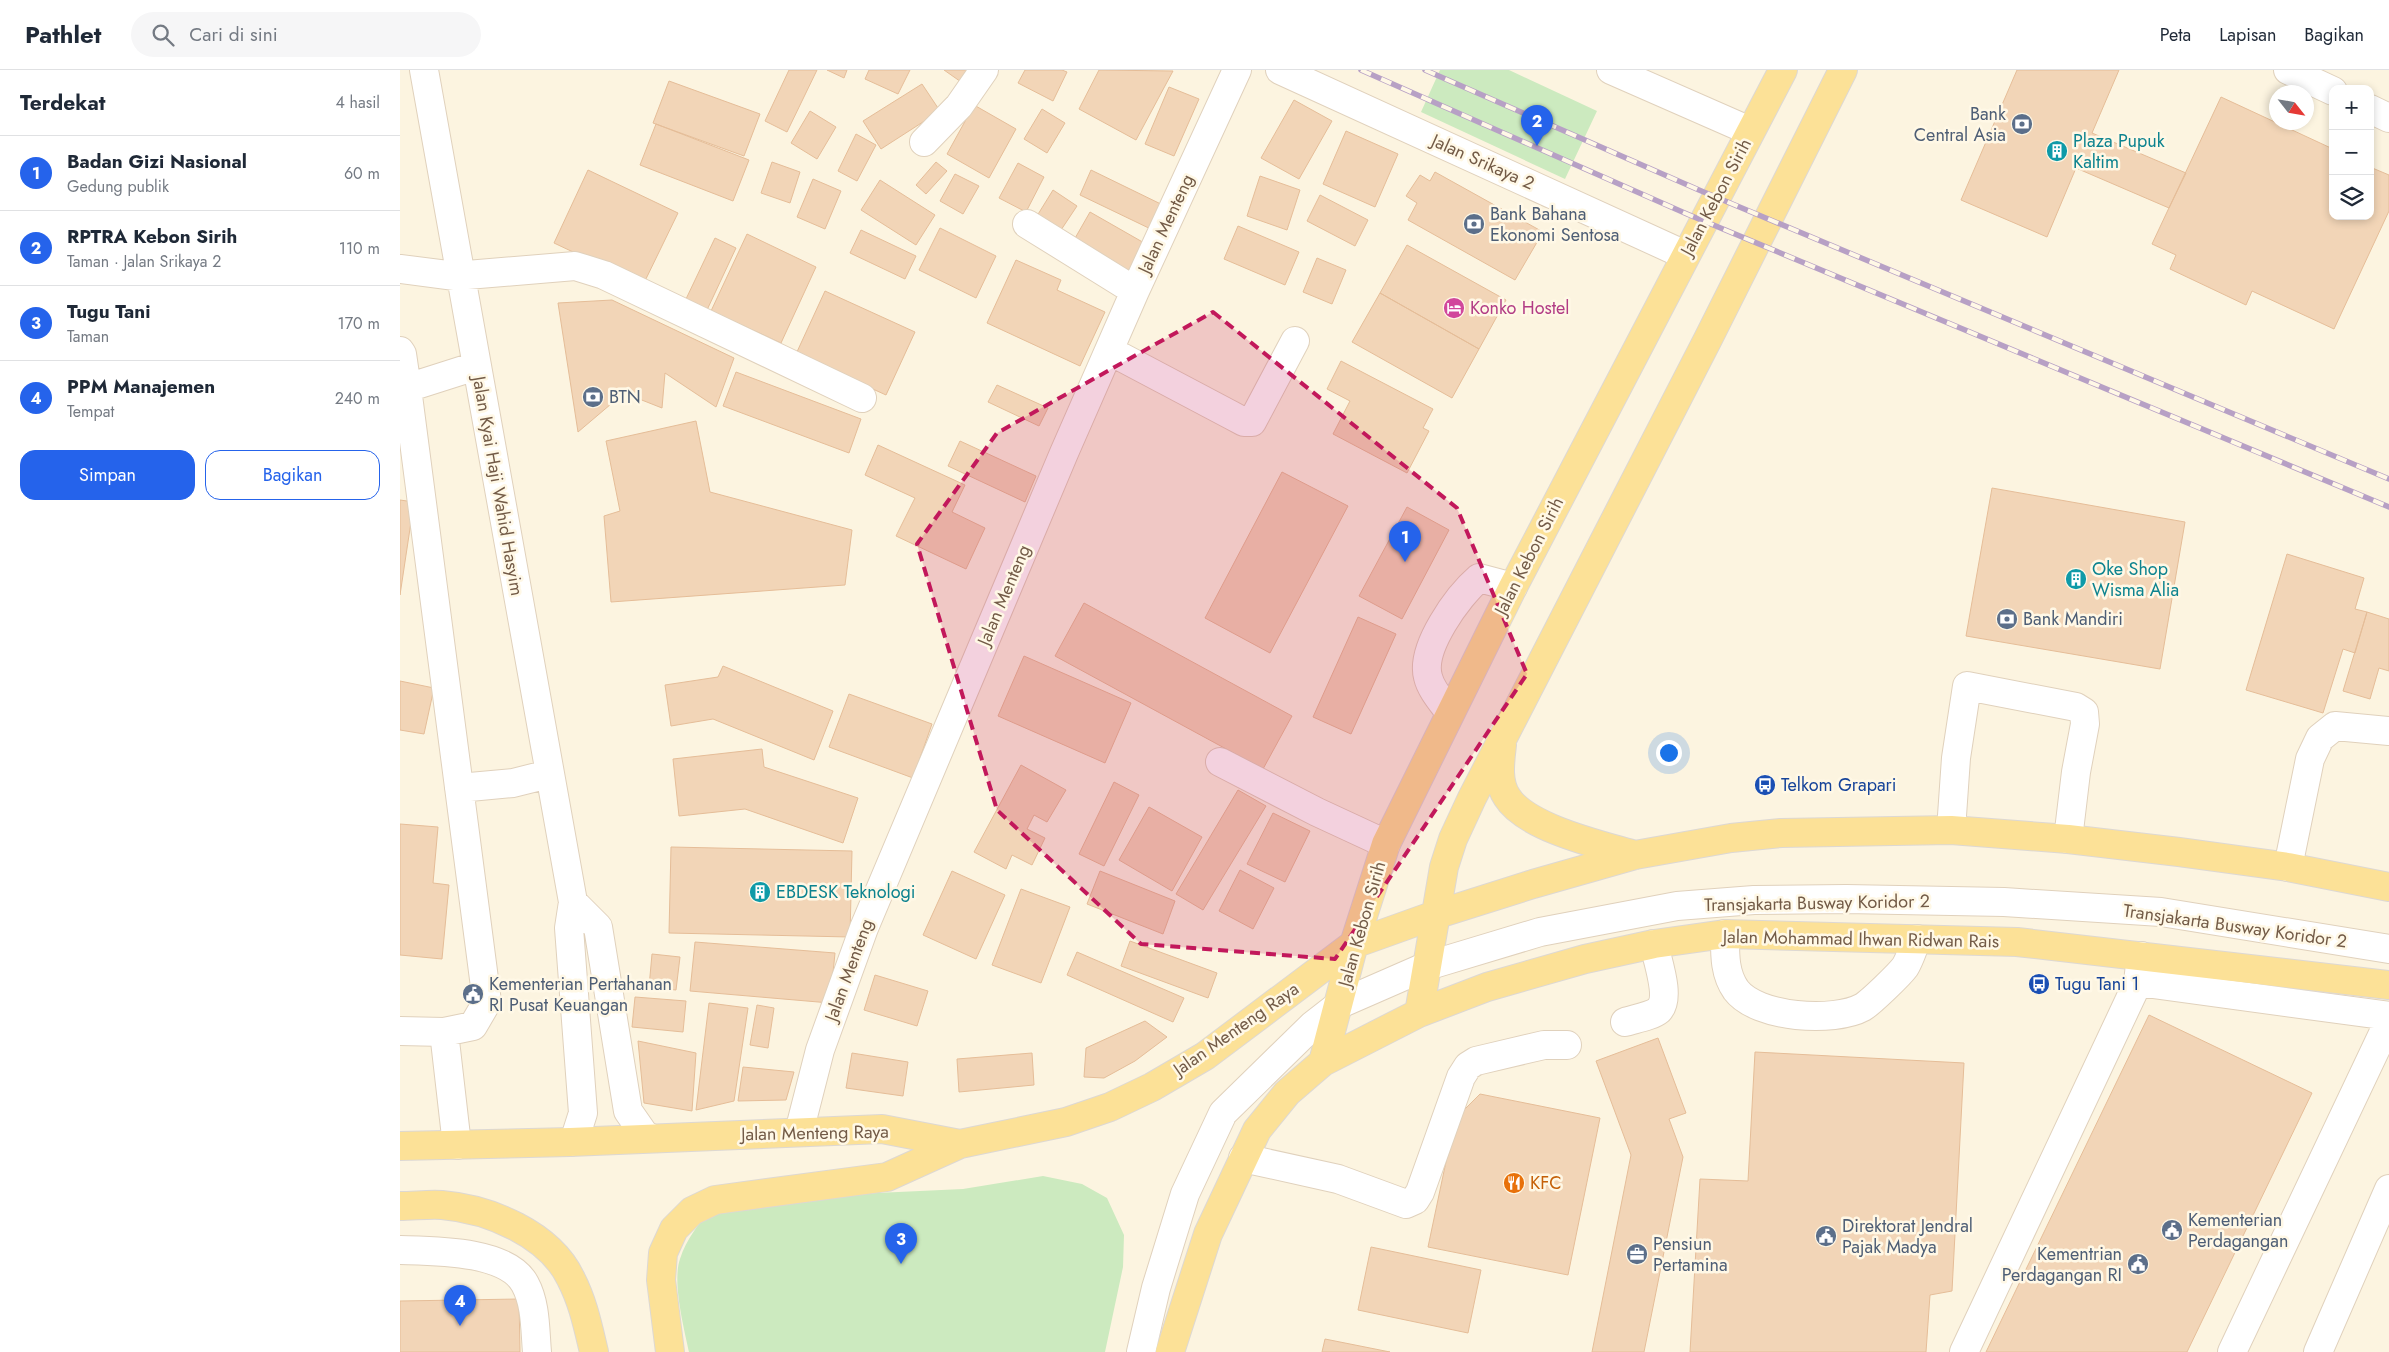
<!DOCTYPE html>
<html lang="id">
<head>
<meta charset="utf-8">
<style>
	body { margin:0; font-family:Jost,sans-serif; background:#f6f6f7; color:#1f2937 }
	.controls { position:absolute; right:15px; top:15px; display:grid; overflow:hidden; border-radius:10px; box-shadow:0 2px 8px #0003 }
	.controls button { width:45px; height:45px; display:grid; place-items:center; padding:0; border:0; border-bottom:1px solid #e0e1e3; background:#fff; color:#1f2937; font:25px sans-serif }
	.compass { position:absolute; left:1869px; top:15px; width:45px; height:45px; border-radius:50%; background:#fff; box-shadow:0 2px 8px #0003; rotate:121deg }
	.you { position:absolute; left:1268px; top:682px; width:18px; height:18px; margin:-12px; border:4px solid #fff; border-radius:50%; background:#1a73e8; box-shadow:0 0 0 8px #1a73e833 }
	.badge { display:grid; place-items:center; width:32px; height:32px; border-radius:50%; background:#2563eb; color:#fff; font-size:16px; font-weight:700 }
	.pin { position:absolute; translate:-50% -41px; filter:drop-shadow(0 1px 2px #0008) }
	.pin::after { content:''; position:absolute; top:26px; width:18px; height:15px; background:inherit; clip-path:polygon(0 0,100% 0,50% 100%) }
	.list { margin:0; padding:0; list-style:none }
	h2 { display:flex; justify-content:space-between; align-items:center; height:65px; margin:0; padding:0 20px; font-size:21px }
	h2 small { font-size:16px; font-weight:400; color:#747a83 }
	.list li { display:grid; grid-template-columns:32px 1fr auto; gap:15px; align-items:center; box-sizing:border-box; height:75px; padding:0 20px; border-top:1px solid #e0e1e3 }
	.list b { display:block; font-size:19px; white-space:nowrap }
	.list p { margin:0; font-size:16px; white-space:nowrap; color:#747a83 }
	.list em { font-size:16px; font-style:normal; color:#747a83 }
	.actions { display:flex; gap:10px; padding:15px 20px }
	.actions a { flex:1; padding:11px 0; border:1px solid #2563eb; border-radius:15px; text-align:center; font-size:18px; color:#2563eb }
	.actions .main { background:#2563eb; color:#fff }
	.icon { flex:none; width:28px; height:28px; fill:none; stroke:currentColor; stroke-width:2; stroke-linecap:round; stroke-linejoin:round }
	.map { position:relative; flex:none; width:1989px; height:1282px; overflow:hidden }
	header { display:flex; align-items:center; gap:30px; box-sizing:border-box; height:70px; padding:0 25px; background:#fff; border-bottom:1px solid #e0e1e3 }
	header strong { font-size:24px }
	nav { display:flex; gap:28px; margin-inline-start:auto; font-size:18px }
	.search { width:350px; height:45px; background:#f6f6f7; display:flex; align-items:center; gap:12px; box-sizing:border-box; padding:0 18px; border-radius:28px; color:#747a83; font-size:19px }
	main { display:flex }
	aside { flex:1; background:#fff }
	.map>svg:first-child { display:block }
	.green { fill:#cceabf }
	.building { fill:#f2d5b7; stroke:#e5bd98 }
	.lines { fill:none; stroke-linecap:round; stroke-linejoin:round }
	.minor-casing { stroke:#e0d1bc; stroke-width:30 }
	.major-casing { stroke:#ddd8d3; stroke-width:30 }
	.minor { stroke:#fff; stroke-width:28 }
	.major { stroke:#fce197; stroke-width:28 }
	.rail-casing { stroke:#b7a0c5; stroke-width:5.5 }
	.rail { stroke:#fff8e6; stroke-width:4; stroke-dasharray:11; stroke-linecap:butt }
	.marked { fill:#c2185b; fill-opacity:0.2; stroke:#c2185b; stroke-width:4; stroke-dasharray:10 6; stroke-linejoin:round }
	.labels { text-anchor:middle; stroke-width:5; stroke-linejoin:round; paint-order:stroke }
	.service-label { font-size:18px; fill:#4e5e75; stroke:#fff8e6; text-anchor:start }
	.culture-label { font-size:18px; fill:#0d838f; stroke:#fff8e6; text-anchor:start }
	.street-label { font-size:18px; fill:#735b47; stroke:#fff8e6 }
	.hotel-label { font-size:18px; fill:#b23c85; stroke:#fff8e6; text-anchor:start }
	.transit-label { font-size:18px; fill:#164399; stroke:#fff8e6; text-anchor:start }
	.food-label { font-size:18px; fill:#c56008; stroke:#fff8e6; text-anchor:start }
</style>
</head>
<body>
<header>
<strong>Pathlet</strong>
<div class="search"><svg class="icon" aria-label="search" viewBox="0 0 24 24"><circle cx="10" cy="10" r="6"/><path d="M15 15l6 6"/></svg>Cari di sini</div>
<nav><a>Peta</a><a>Lapisan</a><a>Bagikan</a></nav>
</header>
<main>
<aside>
<h2>Terdekat<small>4 hasil</small></h2>
<ul class="list">
<li><span class="badge">1</span><div><b>Badan Gizi Nasional</b><p>Gedung publik</p></div><em>60 m</em></li>
<li><span class="badge">2</span><div><b>RPTRA Kebon Sirih</b><p>Taman · Jalan Srikaya 2</p></div><em>110 m</em></li>
<li><span class="badge">3</span><div><b>Tugu Tani</b><p>Taman</p></div><em>170 m</em></li>
<li><span class="badge">4</span><div><b>PPM Manajemen</b><p>Tempat</p></div><em>240 m</em></li>
</ul>
<div class="actions"><a class="main">Simpan</a><a>Bagikan</a></div>
</aside>
<div class="map">
<svg width="1989" height="1282" viewBox="0 0 1989 1282">
	<rect width="100%" height="100%" fill="#fcf4e0"/>
	<path class="green" d="M1040,0h69l88,41 -32,68 -144,-67z
		M643,1106l39,8 25,14 17,37 -1,32 -18,85h-416c-5,-24 -17,-70 -9,-93 6,-20 20,-36 32,-53l57,-8 194,-9z"/>
	<path class="building" d="M389,0h28l-30,62 -22,-11z
		M427,0h20l-3,8z
		M469,0h41l-12,24 -33,-15z
		M544,0h31l-11,14z
		M625,0h37l5,2 -14,29 -35,-18z
		M699,0l74,1 -37,69 -57,-31z
		M1617,0h102l-27,63 94,40 -17,35 -93,-40 -29,69 -86,-37z
		M269,11l91,33 -16,42 -91,-33z
		M522,14l18,27 -59,38 -18,-28z
		M769,17l30,12 -25,57 -29,-12z
		M1821,27l112,52v67h37v-49l19,8v36l-55,118 -82,-38 -6,14 -76,-36 6,-14 -24,-11z
		M894,30l38,21 -33,58 -38,-21z
		M574,35l42,24 -27,49 -42,-24z
		M642,39l23,14 -18,30 -23,-14z
		M410,41l26,16 -19,32 -26,-16z
		M256,54l93,36 -16,41 -93,-36z
		M946,61l52,23 -23,53 -52,-23z
		M456,64l20,11 -19,36 -19,-10z
		M372,92l28,10 -10,31 -29,-10z
		M536,92l11,9 -21,23 -10,-9z
		M618,93l26,14 -18,35 -27,-14z
		M188,100l90,43 -35,72 -89,-42z
		M691,100l78,38 -12,24 -77,-37z
		M1035,102l108,60 -28,48 -107,-60 9,-17 -11,-7 14,-21 10,6z
		M555,104l24,12 -16,28 -23,-13z
		M860,106l40,14 -13,40 -40,-14z
		M413,109l28,12 -16,38 -28,-12z
		M480,110l55,35 -19,30 -55,-35z
		M653,120l24,16 -22,33 -23,-15z
		M920,125l48,25 -13,26 -48,-25z
		M690,142l56,32 -20,35 -56,-32z
		M838,156l61,26 -14,33 -61,-26z
		M540,158l56,28 -20,42 -57,-28z
		M461,160l55,26 -11,23 -55,-26z
		M347,164l69,33 -35,76 -70,-32z
		M315,168l21,10 -29,62 -21,-11z
		M1007,175l99,55 -27,49 -99,-56z
		M917,188l29,12 -14,34 -29,-12z
		M616,190l45,20 -4,10 48,22 -25,54 -93,-43z
		M425,221l90,41 -29,63 -90,-41z
		M980,223l99,56 -27,49 -100,-56z
		M212,230l122,58 -18,49 -51,-34 -3,35 -38,-15 -46,39 -20,-129z
		M941,291l92,48 -10,19 6,3 -22,42 -74,-39 17,-33 -23,-12z
		M336,302l125,47 -12,34 -126,-47z
		M597,315l51,23 -9,18 -51,-24z
		M296,351l14,71 142,38 -7,55 -234,17 -7,-86 16,-5 -14,-70z
		M560,371l76,35 -11,26 -77,-36z
		M478,375l87,40 -13,27 33,16 -19,41 -70,-33 19,-38 -50,-23z
		M882,402l66,34 -78,147 -65,-35z
		M1592,418l193,34 -25,147 -194,-33z
		M0,430l14,2 -14,93z
		M1007,437l42,23 -47,89 -43,-23z
		M1887,484l77,24 -9,31 12,3 -12,41 -12,-4 -20,64 -77,-23z
		M684,533l208,113 -29,53 -208,-113z
		M1967,542l22,7v52l-10,-3 -9,31 -27,-8z
		M958,547l38,17 -45,100 -38,-17z
		M624,586l107,47 -26,60 -107,-47z
		M323,596l110,45 -19,49 -101,-41 -42,7 -6,-41 53,-8z
		M0,611l34,7 -10,46 -24,-4z
		M449,624l83,30 -19,54 -84,-31z
		M362,679l2,18 94,31 -15,45 -98,-34 -66,7 -6,-57z
		M621,695l45,25 -19,32 -13,-7 -7,14 18,9 -13,27 -20,-10 -6,14 -32,-17z
		M714,712l25,13 -35,71 -25,-12z
		M838,720l28,16 -63,104 -27,-16z
		M749,737l53,30 -30,54 -53,-31z
		M873,743l37,18 -25,51 -38,-18z
		M0,754l38,3 -5,56 16,2 -7,74 -42,-4z
		M271,777l181,4 -2,86 -181,-4z
		M840,800l34,18 -21,41 -34,-18z
		M552,801l53,24 -29,64 -53,-24z
		M700,801l75,30 -12,33 -76,-30z
		M621,819l49,18 -29,76 -49,-18z
		M730,871l87,32 -9,25 -87,-32z
		M295,872l140,11 -5,50 -140,-12z
		M677,882l107,46 -11,24 -106,-47z
		M252,884l28,3 -4,33 -27,-3z
		M475,905l53,16 -11,35 -53,-16z
		M235,927l51,4 -3,31 -51,-5z
		M309,933l39,5 -14,93 -38,9z
		M357,935l17,3 -6,40 -18,-3z
		M1749,945l163,78 -125,259h-201z
		M745,951l22,16 -32,24 -31,17 -20,-1 2,-29z
		M1258,968l28,75 -17,6 14,38 -39,195h-52l39,-197 -35,-94z
		M238,971l58,12 -4,58 -48,-8z
		M1355,982l209,11 -12,228 -22,4 -4,57h-236l10,-173 48,2z
		M452,983l56,9 -5,34 -57,-8z
		M632,983l2,32 -75,7 -2,-33z
		M343,997l51,5 -8,28 -48,1z
		M1080,1024l120,24 -32,157 -140,-28 27,-128z
		M971,1177l110,23 -13,63 -110,-23z
		M119,1229l1,53h-120v-51z
		M925,1269l65,13h-68z"/>
	<g class="lines">
		<g class="minor-casing">
			<path id="minor" d="M24,0l149,832 -4,26 14,185 -7,22 -6,7
				M880,0l405,185
				M1211,0l139,61
				M1888,0l45,21
				M1970,39l19,9
				M524,72l35,-36 25,-36
				M627,154l108,67
				M0,199l55,7 120,-10 29,9 258,123
				M0,281l2,3 5,34 80,614 -14,24 -29,6 -44,-1
				M710,281l121,64 13,7h8l43,-81
				M7,318l69,-22
				M1050,643c-7,-10 -19,-23 -22,-36 -8,-29 30,-81 51,-99l34,9
				M820,692l97,50 69,32
				M59,718l54,-5 36,-9
				M1551,760l5,-72 11,-72 109,21 8,5 1,12 -9,48 -8,67
				M1888,797l22,-108 10,-21 15,-12 54,5
				M173,832l25,25 30,184 16,23 5,3
				M1325,864c0,19 -1,39 11,56 21,28 98,33 127,17 8,-5 36,-32 42,-40 5,-8 8,-19 12,-28
				M1738,912l251,34
				M1225,952c9,-3 27,-6 34,-12 12,-13 -2,-50 -5,-66
				M44,962l13,113
				M399,1062l21,-82 44,-122 200,-475 71,-162 102,-221
				M843,1088l95,21 68,25 9,-4 5,-8 41,-115 7,-11 8,-5 68,-16h23
				M0,1180c33,1 107,0 125,34 11,20 10,46 12,68
				M741,1282l15,-64 29,-94 38,-81 90,-88 27,-21 87,-38 113,-34 137,-26 77,-6 92,-1 158,3 157,10 228,37
				M1564,1282l174,-370 3,-26
				M1832,1282l157,-331
				M1918,1282l71,-163"/>
		</g>
		<g class="major-casing">
			<path id="major" d="M1102,675c-2,17 -5,37 5,52 19,31 94,48 128,58
				M1019,943l25,-146 9,-28 19,-41 236,-459 135,-269
				M923,992l31,-118 32,-100 127,-257 270,-517
				M0,1076l170,-4 312,-13 78,15 106,-22 44,-15 42,-20 53,-31 149,-112 81,-29 98,-31 102,-29 96,-17 50,-5 170,-3 117,9 111,13 109,15 101,20
				M0,1136c14,0 29,-2 42,-1 47,4 108,29 129,74 12,23 17,48 23,73
				M270,1282l-9,-72 2,-27 11,-24 18,-18 23,-11 172,-23 73,-33
				M770,1282l38,-118 49,-104 30,-37 36,-31 96,-49 68,-26 98,-28 69,-15 71,-10 292,8 372,43"/>
		</g>
		<use href="#minor" class="minor"/>
		<use href="#major" class="major"/>
		<g class="rail-casing">
			<path id="rail" d="M961,0l326,144 702,293
				M1025,0l274,120 690,289"/>
		</g>
		<use href="#rail" class="rail"/>
	</g>
	<path class="marked" d="M813,242l244,196 70,166 -192,285 -194,-15 -144,-134 -80,-266 80,-111z"/>
	<defs>
		<g id="bank-disc" transform="scale(1.125)"><circle r="9.5" fill="#5c6f8a" stroke="#fff8e6"/><path d="M-6-4H6V4H-6ZM0-2.3a2.3 2.3 0 1 0 0 4.6a2.3 2.3 0 1 0 0-4.6Z" fill="#fff"/></g>
		<g id="building-disc" transform="scale(1.125)"><circle r="9.5" fill="#0f9aa8" stroke="#fff8e6"/><path d="M-4-6H4V6H1V3H-1V6H-4ZM-2.5-4.3h1.7v1.8h-1.7ZM.8-4.3h1.7v1.8H.8ZM-2.5-1h1.7V.8h-1.7ZM.8-1h1.7V.8H.8Z" fill="#fff"/></g>
		<g id="hotel-disc" transform="scale(1.125)"><circle r="9.5" fill="#d1479c" stroke="#fff8e6"/><path d="M-6-4.5h1.5V1H6V5H4.5V3h-9V5H-6ZM-4 0a1.8 1.8 0 1 1 3.6 0ZM.5 0V-2.5h3Q6-2.5 6 0Z" fill="#fff"/></g>
		<g id="bus-disc" transform="scale(1.125)"><circle r="9.5" fill="#1a4fb4" stroke="#fff8e6"/><path d="M-5-6H5V4H4V6H2V4H-2V6H-4V4H-5ZM-3.5-4V0h7V-4ZM-3.5 1.2v1.5H-2V1.2ZM2 1.2v1.5H3.5V1.2Z" fill="#fff"/></g>
		<g id="civic-disc" transform="scale(1.125)"><circle r="9.5" fill="#5c6f8a" stroke="#fff8e6"/><path d="M-.6-6.5H3V-4.5H.6V-3L4-1V1h2V6H-6V1h2V-1L-.6-3ZM-1.2 2.5V6h2.4V2.5Z" fill="#fff"/></g>
		<g id="restaurant-disc" transform="scale(1.125)"><circle r="9.5" fill="#e8710a" stroke="#fff8e6"/><path d="M-5-6h1v4h1v-4h1v4h1v-4h1v5L-1.5 .5V6h-2V.5L-5-1ZM5-6V6H3V1.5H1.5Q1.5-4 5-6Z" fill="#fff"/></g>
		<g id="office-disc" transform="scale(1.125)"><circle r="9.5" fill="#5c6f8a" stroke="#fff8e6"/><path d="M-6-3h4V-5.5h4V-3h4V5H-6ZM-1-4.5V-3h2v-1.5ZM-6 0V1H6V0Z" fill="#fff"/></g>
	</defs>
	<g fill-rule="evenodd">
		<use href="#bank-disc" x="1622" y="54"/>
		<use href="#building-disc" x="1657" y="81"/>
		<use href="#bank-disc" x="1074" y="154"/>
		<use href="#hotel-disc" x="1054" y="238"/>
		<use href="#bank-disc" x="193" y="327"/>
		<use href="#building-disc" x="1676" y="509"/>
		<use href="#bank-disc" x="1607" y="549"/>
		<use href="#bus-disc" x="1365" y="715"/>
		<use href="#building-disc" x="360" y="822"/>
		<use href="#bus-disc" x="1639" y="914"/>
		<use href="#civic-disc" x="73" y="924"/>
		<use href="#restaurant-disc" x="1114" y="1113"/>
		<use href="#civic-disc" x="1772" y="1160"/>
		<use href="#civic-disc" x="1426" y="1166"/>
		<use href="#office-disc" x="1237" y="1184"/>
		<use href="#civic-disc" x="1738" y="1194"/>
	</g>
	<g class="labels">
		<g class="service-label">
			<text x="1606" y="50" text-anchor="end">Bank<tspan x="1606" dy="21">Central Asia</tspan></text>
			<text x="1090" y="150">Bank Bahana<tspan x="1090" dy="21">Ekonomi Sentosa</tspan></text>
			<text x="209" y="333">BTN</text>
			<text x="1623" y="555">Bank Mandiri</text>
			<text x="89" y="920">Kementerian Pertahanan<tspan x="89" dy="21">RI Pusat Keuangan</tspan></text>
			<text x="1788" y="1156">Kementerian<tspan x="1788" dy="21">Perdagangan</tspan></text>
			<text x="1442" y="1162">Direktorat Jendral<tspan x="1442" dy="21">Pajak Madya</tspan></text>
			<text x="1253" y="1180">Pensiun<tspan x="1253" dy="21">Pertamina</tspan></text>
			<text x="1722" y="1190" text-anchor="end">Kementrian<tspan x="1722" dy="21">Perdagangan RI</tspan></text>
		</g>
		<g class="culture-label">
			<text x="1673" y="77">Plaza Pupuk<tspan x="1673" dy="21">Kaltim</tspan></text>
			<text x="1692" y="505">Oke Shop<tspan x="1692" dy="21">Wisma Alia</tspan></text>
			<text x="376" y="828">EBDESK Teknologi</text>
		</g>
		<g class="street-label">
			<text transform="translate(1083 92) rotate(24)" y="6">Jalan Srikaya 2</text>
			<text transform="translate(1316 127) rotate(-62)" y="6">Jalan Kebon Sirih</text>
			<text transform="translate(766 154) rotate(-65)" y="6">Jalan Menteng</text>
			<text transform="translate(98 416) rotate(80)" y="6">Jalan Kyai Haji Wahid Hasyim</text>
			<text transform="translate(1129 486) rotate(-63)" y="6">Jalan Kebon Sirih</text>
			<text transform="translate(604 525) rotate(-67)" y="6">Jalan Menteng</text>
			<text transform="translate(1417 833) rotate(-1)" y="6">Transjakarta Busway Koridor 2</text>
			<text transform="translate(962 854) rotate(-74)" y="6">Jalan Kebon Sirih</text>
			<text transform="translate(1835 856) rotate(8)" y="6">Transjakarta Busway Koridor 2</text>
			<text transform="translate(1461 869) rotate(1)" y="6">Jalan Mohammad Ihwan Ridwan Rais</text>
			<text transform="translate(449 900) rotate(-70)" y="6">Jalan Menteng</text>
			<text transform="translate(836 959) rotate(-35)" y="6">Jalan Menteng Raya</text>
			<text transform="translate(415 1063) rotate(-1)" y="6">Jalan Menteng Raya</text>
		</g>
		<g class="hotel-label">
			<text x="1070" y="244">Konko Hostel</text>
		</g>
		<g class="transit-label">
			<text x="1381" y="721">Telkom Grapari</text>
			<text x="1655" y="920">Tugu Tani 1</text>
		</g>
		<g class="food-label">
			<text x="1130" y="1119">KFC</text>
		</g>
	</g>
</svg>
<div class="controls">
<button>+</button>
<button>−</button>
<button><svg class="icon" aria-label="layers" viewBox="0 0 24 24"><path d="M12 4l9 5-9 5-9-5zM3 14l9 5 9-5"/></svg></button>
</div>
<svg class="compass" viewBox="-18 -18 36 36"><path d="M0-13l5 13h-10z" fill="#e53935"/><path d="M0 13l5-13h-10z" fill="#747a83"/></svg>
<div class="you"></div>
<div class="pin badge" style="left:1005px;top:492px">1</div>
<div class="pin badge" style="left:1137px;top:76px">2</div>
<div class="pin badge" style="left:501px;top:1194px">3</div>
<div class="pin badge" style="left:60px;top:1256px">4</div>
</div>
</main>
</body>
</html>
